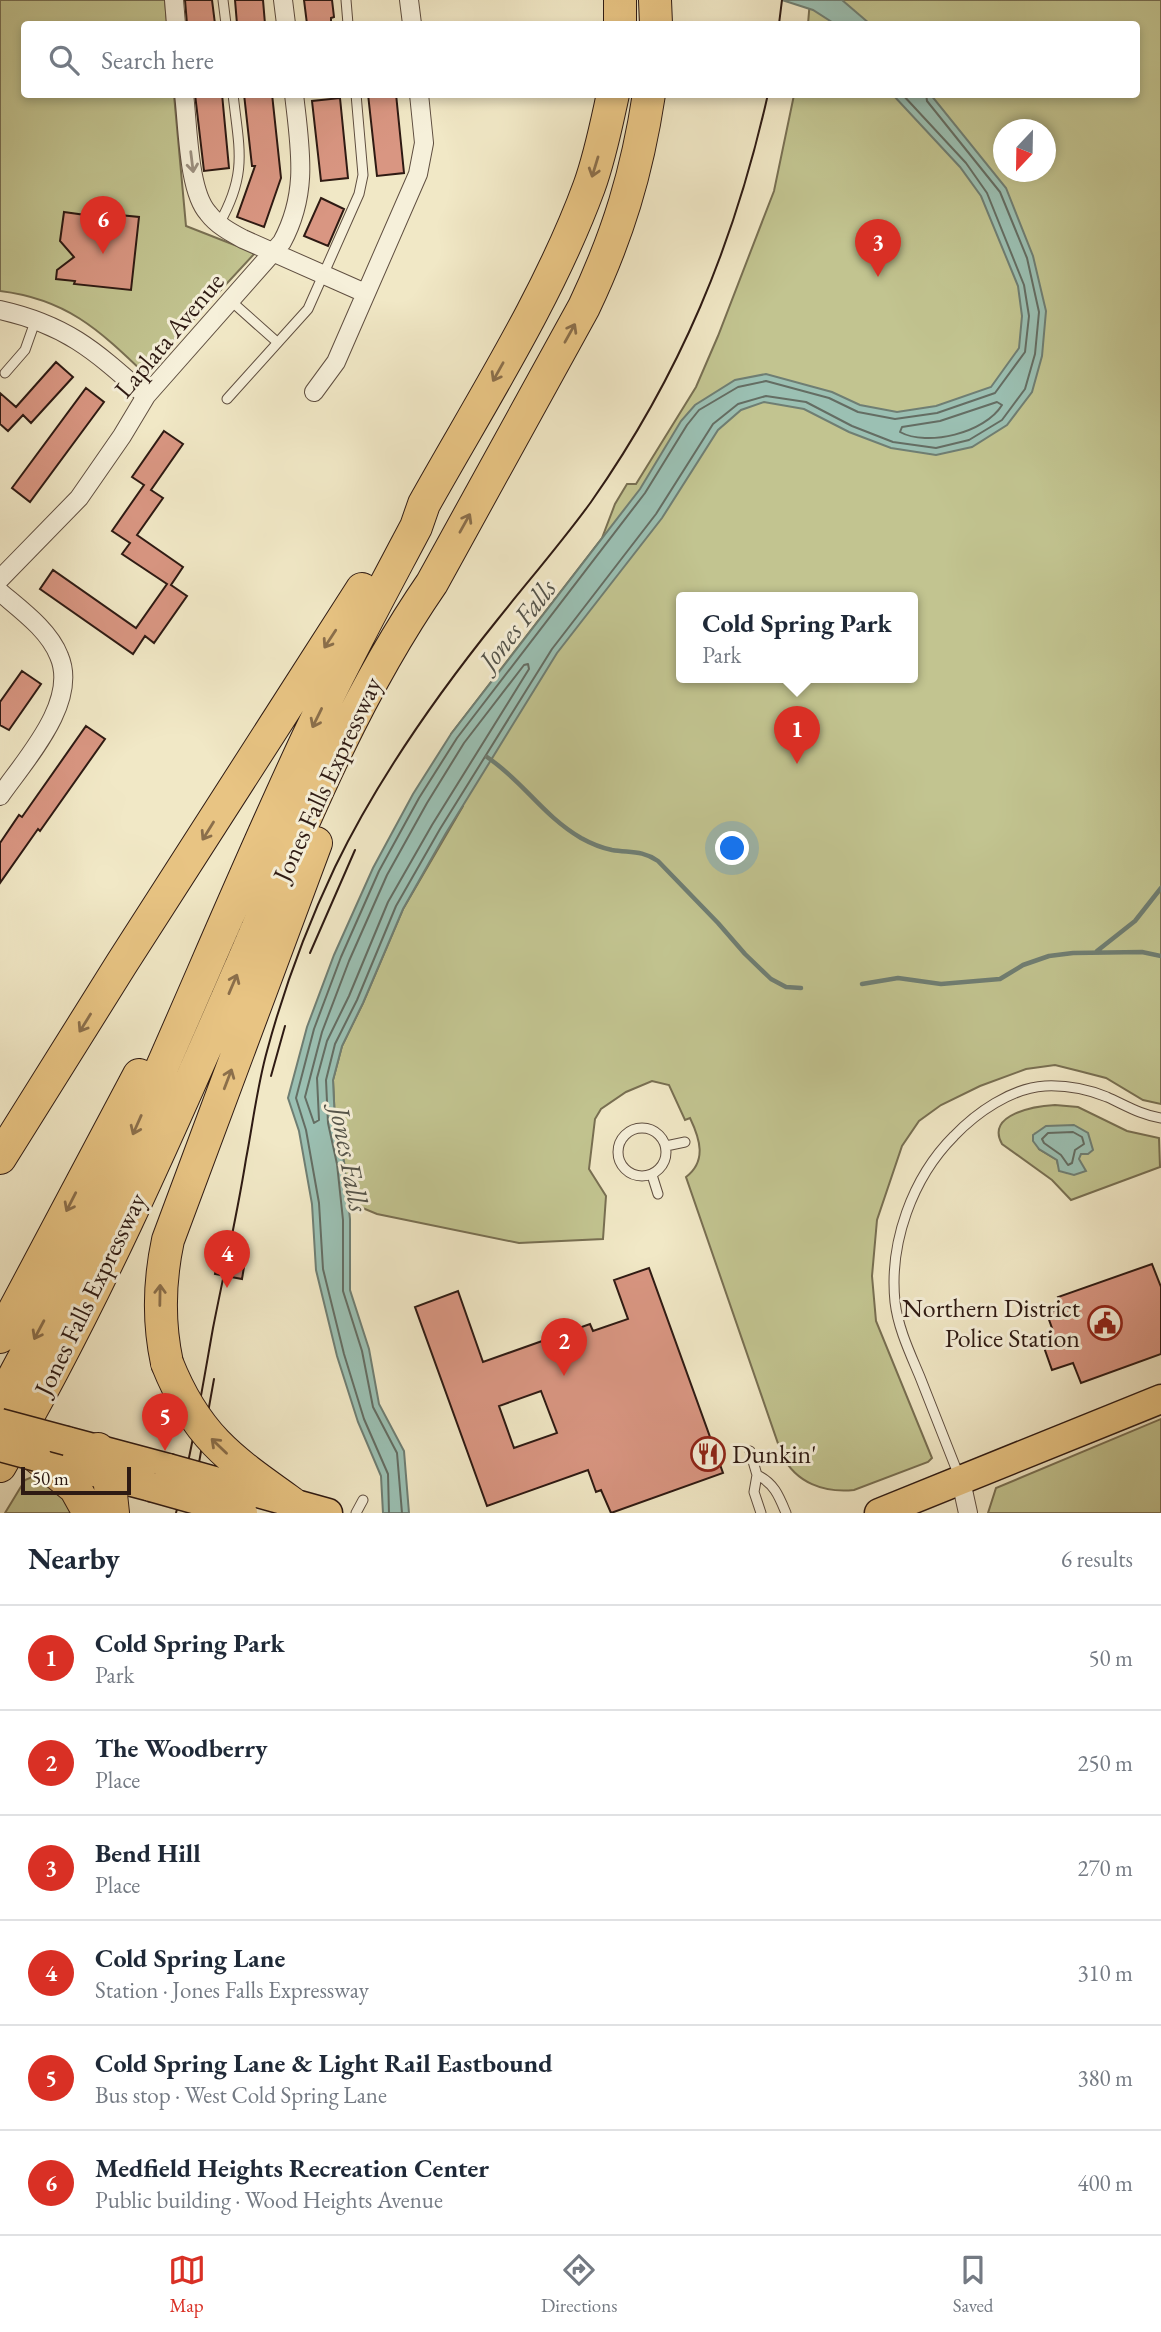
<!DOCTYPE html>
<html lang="en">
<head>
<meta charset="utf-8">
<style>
	body { margin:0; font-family:"EB Garamond",serif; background:#f6f6f7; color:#1f2937 }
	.compass { position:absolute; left:993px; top:119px; width:63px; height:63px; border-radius:50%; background:#fff; box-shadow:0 4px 10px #0003; rotate:202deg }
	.scale { position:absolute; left:21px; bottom:18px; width:110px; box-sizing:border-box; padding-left:7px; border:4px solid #2e1a13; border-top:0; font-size:19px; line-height:24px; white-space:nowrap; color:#2e1a13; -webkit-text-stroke:5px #f6f0da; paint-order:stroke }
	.you { position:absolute; left:733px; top:849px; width:24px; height:24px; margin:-18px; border:5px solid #fff; border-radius:50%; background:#1a73e8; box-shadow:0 0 0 10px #1a73e833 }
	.badge { display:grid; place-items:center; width:46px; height:46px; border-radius:50%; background:#d93025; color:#fff; font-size:23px; font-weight:700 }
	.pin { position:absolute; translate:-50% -58px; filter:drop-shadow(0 2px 4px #0008) }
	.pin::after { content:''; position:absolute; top:37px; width:24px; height:21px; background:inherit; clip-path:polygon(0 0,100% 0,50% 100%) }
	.popup { position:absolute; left:676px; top:592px; width:242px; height:91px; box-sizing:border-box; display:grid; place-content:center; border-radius:7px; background:#fff; filter:drop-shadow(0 2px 5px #0005); font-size:23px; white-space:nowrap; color:#747a83 }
	.popup b { font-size:26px; color:#1f2937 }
	.popup::after { content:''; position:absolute; left:50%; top:100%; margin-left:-14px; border:14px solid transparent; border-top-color:#fff }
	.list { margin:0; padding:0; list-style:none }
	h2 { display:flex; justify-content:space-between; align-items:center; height:91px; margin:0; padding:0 28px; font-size:30px }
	h2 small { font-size:23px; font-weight:400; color:#747a83 }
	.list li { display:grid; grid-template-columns:46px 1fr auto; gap:21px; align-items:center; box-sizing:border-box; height:105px; padding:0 28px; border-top:2px solid #e0e1e3 }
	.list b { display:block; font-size:26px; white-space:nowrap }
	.list p { margin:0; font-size:23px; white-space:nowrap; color:#747a83 }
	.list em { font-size:23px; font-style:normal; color:#747a83 }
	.icon { flex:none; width:38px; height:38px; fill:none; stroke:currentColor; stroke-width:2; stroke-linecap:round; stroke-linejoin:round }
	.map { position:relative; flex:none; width:1161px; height:1513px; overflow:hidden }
	.search { position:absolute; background:#fff; box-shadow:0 4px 10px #0003; left:21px; right:21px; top:21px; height:77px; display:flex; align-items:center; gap:18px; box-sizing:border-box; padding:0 24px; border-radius:7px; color:#747a83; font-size:26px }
	.sheet { height:721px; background:#fff }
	nav { display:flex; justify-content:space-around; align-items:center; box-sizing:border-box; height:98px; border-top:2px solid #e0e1e3; background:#fff; font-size:19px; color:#747a83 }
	nav a { display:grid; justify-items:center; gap:4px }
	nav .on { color:#d93025 }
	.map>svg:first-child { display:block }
	.green { fill:#c2c490; stroke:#786f52; stroke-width:2; fill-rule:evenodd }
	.water { fill:#9bc0b3; stroke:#6f7e73; stroke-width:2 }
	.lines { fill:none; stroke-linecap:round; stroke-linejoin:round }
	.shore { stroke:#646d63; stroke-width:2 }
	.stream { stroke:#6f7e73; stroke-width:4.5 }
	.building { fill:#d99682; stroke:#2e1a13; stroke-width:2; fill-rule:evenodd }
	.lane-casing { stroke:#5f4e40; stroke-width:11 }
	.street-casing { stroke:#5f4e40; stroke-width:20 }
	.primary-casing { stroke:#2e1a13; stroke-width:31 }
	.highway-casing { stroke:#2e1a13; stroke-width:34 }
	.lane { stroke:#f6f0da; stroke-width:9 }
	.street { stroke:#f6f0da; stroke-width:18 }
	.primary { stroke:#e8c483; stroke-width:28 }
	.highway { stroke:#e8c483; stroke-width:32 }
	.tram { stroke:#2e1a13; stroke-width:2 }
	.primary-bridge-casing { stroke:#2e1a13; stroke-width:31; stroke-linecap:butt }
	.highway-bridge-casing { stroke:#2e1a13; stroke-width:34; stroke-linecap:butt }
	.primary-bridge { stroke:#e8c483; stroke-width:28 }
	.highway-bridge { stroke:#e8c483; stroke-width:32 }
	.oneway { stroke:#9c9080 }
	.oneway2 { stroke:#8b6f4b }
	.labels { text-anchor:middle; stroke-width:6; stroke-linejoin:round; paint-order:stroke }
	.street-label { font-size:26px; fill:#2e1a13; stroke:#f6f0da }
	.poi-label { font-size:26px; fill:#2e1a13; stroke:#f6f0da; text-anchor:end }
	.water-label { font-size:28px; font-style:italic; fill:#54544b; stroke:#f6f0da }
</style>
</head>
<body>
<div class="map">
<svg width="1161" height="1513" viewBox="0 0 1161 1513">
	<rect width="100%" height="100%" fill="#f1e8c6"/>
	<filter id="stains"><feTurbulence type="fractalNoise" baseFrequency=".00286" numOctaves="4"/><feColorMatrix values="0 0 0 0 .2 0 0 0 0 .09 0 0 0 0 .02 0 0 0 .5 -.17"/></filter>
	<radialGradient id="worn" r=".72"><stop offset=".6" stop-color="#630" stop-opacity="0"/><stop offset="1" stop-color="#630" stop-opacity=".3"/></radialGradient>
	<path class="green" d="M0,0h165l2,24h-143v70l150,1 12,131 69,27 -111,120c-46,-44 -78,-74 -144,-82z
		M810,0h351v1104l-18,-4 -37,-22 -27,-7 -24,-6 -29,4 -46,17 -39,19 -22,16 -17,25 -25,74 -5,56 4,45 56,137 -4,4 -74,28c-30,3 -58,-7 -72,-35l-96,-278c21,-16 14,-38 4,-59l-5,2 -16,-35 -17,-4 -26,11 -25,17 -6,10 -6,50 17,27 -3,43 -84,4 -142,-29 -29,-12 -4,-40 -9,-40 -2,-42 9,-34 21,-43 40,-94 60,-103 -12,-72 151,-196 13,-34 12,-20h9l60,-97 22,-51 56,-145 20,-96 342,-1v-70h-328zM1004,130h42v42h-42zM682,598h230v80h-230z
		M1055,1105l23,2 49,24 32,7 1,29 -89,33 -19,-20 -50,-36c-17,-30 34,-38 53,-39zM1036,1134l45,20 -3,4 3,6 -14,9 -9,-8 -1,-5 -18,-11z
		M1161,1419v94h-173l8,-25z
		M32,1477c26,7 28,14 41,36h-68l20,-33z"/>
	<path class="water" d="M782,0h60l28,24h-35l-22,-14z
		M893,95h38l75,93 27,68 13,55 -4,45 -10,36 -25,33 -35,22 -36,8 -45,-7 -42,-16 -45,-23 -40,-7 -23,8 -23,20 -56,88 -105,135 -111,180 -43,76 -40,94 -21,43 -9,34 2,42 9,40 6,57v71l19,59 10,55 25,47 5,62h-26l-2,-37 -23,-54 -21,-66 -21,-86 -4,-66 -13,-73 -11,-33 19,-71 27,-72 39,-87 40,-74 38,-60 189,-245 41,-68 14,-16 40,-25 31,-6 66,18 28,13 37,7 39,-6 55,-19 28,-39 3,-32 -4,-30 -37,-90 -21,-29z
		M1074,1125l14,8 5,17 -5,4h-7l-2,5 7,12 -12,4 -15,-4 -2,-11 -18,-11 -6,-8v-6l13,-9z"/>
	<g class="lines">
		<path class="shore" d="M997,402l5,3c-17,28 -75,42 -102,27l2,-5 38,-6z
			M528,664l1,5 -97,156 -44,77 -39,94 -22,45 -10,37 2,42 -5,3 -9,-26 17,-65 27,-71 38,-86 40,-72 37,-60 60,-78z
			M1073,1132l9,5 2,7 -9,6 -3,13 -4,2 -7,-10 -17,-12 -2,-4 6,-6z
			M389,1513l-1,-39 -24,-55 -20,-65 -21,-85 -4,-66 -13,-73 -10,-32 18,-69 27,-72 38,-86 40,-73 38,-60 188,-245 42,-68 12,-15 39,-23 28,-6 63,17 29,14 37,7 42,-6 58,-20 30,-41 4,-36 -5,-31 -37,-92 -21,-30 -64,-69
			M402,1513l-5,-60 -24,-46 -11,-56 -19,-60v-71l-6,-56 -9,-41 -2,-43 9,-36 22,-44 39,-94 44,-77 112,-180 104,-135 57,-90 25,-20 28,-8 40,6 46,24 41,16 43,6 33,-8 33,-20 23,-31 10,-35 4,-42 -12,-54 -27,-66 -73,-91 -1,-7"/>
		<path class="stream" d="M487,757c36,24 55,58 94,81 9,5 21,10 31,12 18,3 30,0 46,11l60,62 27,31 26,25 15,8 15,1
			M1097,951l38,-30 26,-33
			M862,984l36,-6 43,6 59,-5 23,-14 26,-9 24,-3 69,-1 19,4"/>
	</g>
	<path class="building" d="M185,0h27l3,24h-28z
		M235,0h28l2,24h-28z
		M304,0h28l2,17 -3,1v6h-24z
		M195,94h27l7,74 -25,3z
		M244,94h28l9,84 -17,49 -27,-10 18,-51h-3z
		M368,94h28l8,79 -27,3z
		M340,98l8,80 -27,3 -9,-80z
		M321,198l23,11 -16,37 -24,-10z
		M64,212l36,5v-4l39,4 -8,73 -57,-6 1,-3 -19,-2 1,-9 17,-13 -14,-16z
		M56,362l17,15 -42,46 -8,-8 -15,16 -8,-7v-31l16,14z
		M86,388l18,14 -74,100 -18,-14z
		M164,431l19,13 -32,46 12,8 -26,37 46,32 -12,18 16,11 -33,47 -9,-7 -12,18 -93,-65 13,-19 83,58 31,-44 -45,-30 8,-11 -18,-12 32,-46 -12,-8z
		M22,671l19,13 -32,46 -9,-5v-23z
		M86,726l19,13 -65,92 -2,-2 -38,54v-40l19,-28 3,2z
		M217,1261l27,6 -2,12 -27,-5z
		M1152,1264l9,23v67l-80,29 -8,-20 -21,7 -12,-34 13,-5 -6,-17 7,-3 -1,-3 8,-3 -3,-8z
		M649,1268l74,205 -112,40 -10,-23 -5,2 -8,-22 -101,36 -72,-199 43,-16 25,71 107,-38 3,7 35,-12 -14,-39zM541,1391l16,42 -43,15 -15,-42z"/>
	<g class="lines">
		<g class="lane-casing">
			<path id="lane" d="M223,0l3,24
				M346,0l2,24
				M219,224c29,-51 20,-75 14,-130
				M231,301l46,41
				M5,373l20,-23 11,-31
				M227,399l81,-90 51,-115 4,-19 -7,-81
				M618 1152a24 24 0 1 1 48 0a24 24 0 1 1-48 0Z
				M666,1146l19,-4
				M652,1175l6,19
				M750,1451l7,24 -3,17 7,21
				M757,1475c17,8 22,21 29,38
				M959,1476c-13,-33 -26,-66 -39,-99 -10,-24 -22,-49 -25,-75 -6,-59 17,-124 59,-166 22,-23 57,-48 91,-50 22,-1 42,3 62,11 18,8 34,18 54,21
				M356,1513l7,-13"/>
		</g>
		<g class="street-casing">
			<path id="street" d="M174,0l2,24
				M283,0l3,24
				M409,0l3,24
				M184,94c4,31 4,97 24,119 9,12 22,19 35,26l122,54
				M0,310c67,15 95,41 146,86
				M314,392l22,-30 82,-188 6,-31 -5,-49
				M0,579l79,-81 43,-62 24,-40 136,-154c27,-50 18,-94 12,-148
				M0,592c21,18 49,38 59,64 20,46 -34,104 -59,140
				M961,1481l7,32"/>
		</g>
		<g class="primary-casing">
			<path id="primary" d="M67,1441l101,27
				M37,1457l114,30
				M292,1503l36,10
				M879,1513l282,-114"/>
		</g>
		<g class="highway-casing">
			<path id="highway" d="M620,0v24
				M655,0l1,24
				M0,1158l122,-195 240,-374
				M0,1337l139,-262
				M167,1363c-9,-42 -8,-81 1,-123l148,-397
				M0,1402c119,-214 204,-443 307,-663 34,-72 72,-142 109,-212l8,-23c57,-102 125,-208 165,-317 11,-30 17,-61 24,-93
				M98,1449l11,27 4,37
				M37,1457l38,31 14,25
				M0,1466c92,-159 166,-327 239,-495 57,-132 111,-269 193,-388l152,-276c34,-72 53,-134 65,-213"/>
		</g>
		<use href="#lane" class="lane"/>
		<use href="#street" class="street"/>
		<use href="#primary" class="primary"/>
		<use href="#highway" class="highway"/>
		<path class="tram" d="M779,24l3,-24
			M310,953l45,-103
			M271,1076l14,-50
			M213,1429l6,84
			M176,1513c16,-61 26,-123 37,-185 11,-56 24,-112 33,-169 7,-36 11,-72 21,-108 17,-63 40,-125 68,-184 43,-89 101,-171 163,-248 31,-39 64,-77 93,-117 89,-127 143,-257 177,-408
			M190,1513l24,-134"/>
		<g class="primary-bridge-casing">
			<path id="primary-bridge" d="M0,1423l67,18
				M0,1447l37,10
				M168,1468l115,32
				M151,1487l92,26"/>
		</g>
		<g class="highway-bridge-casing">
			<path id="highway-bridge" d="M167,1363c29,73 63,96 125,140"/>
		</g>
		<use href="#primary-bridge" class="primary-bridge"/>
		<use href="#highway-bridge" class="highway-bridge"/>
	</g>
	<defs><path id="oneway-shaft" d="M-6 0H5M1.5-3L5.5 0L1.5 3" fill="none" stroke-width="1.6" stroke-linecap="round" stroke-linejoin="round" transform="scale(1.75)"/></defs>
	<use class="oneway" href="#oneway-shaft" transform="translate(192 162) rotate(83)"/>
	<g class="oneway2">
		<use href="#oneway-shaft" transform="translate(595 167) rotate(107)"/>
		<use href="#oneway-shaft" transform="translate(570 333) rotate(-61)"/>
		<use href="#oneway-shaft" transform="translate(498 372) rotate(119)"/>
		<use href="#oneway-shaft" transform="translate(465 523) rotate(-61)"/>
		<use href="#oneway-shaft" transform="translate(330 639) rotate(123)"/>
		<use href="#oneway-shaft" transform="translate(317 718) rotate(116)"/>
		<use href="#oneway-shaft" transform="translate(208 831) rotate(122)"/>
		<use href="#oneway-shaft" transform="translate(233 984) rotate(-67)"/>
		<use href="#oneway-shaft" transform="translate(85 1023) rotate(122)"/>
		<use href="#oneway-shaft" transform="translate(228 1079) rotate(-69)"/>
		<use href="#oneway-shaft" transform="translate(137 1125) rotate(114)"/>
		<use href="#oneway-shaft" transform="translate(71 1202) rotate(117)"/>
		<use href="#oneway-shaft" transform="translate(160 1295) rotate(-89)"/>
		<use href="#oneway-shaft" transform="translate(39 1330) rotate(118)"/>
		<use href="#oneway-shaft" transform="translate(219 1446) rotate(-136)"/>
	</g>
	<defs>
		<g id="civic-ring" transform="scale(1.75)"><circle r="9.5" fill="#f6f0da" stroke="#8f2418" stroke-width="1.5"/><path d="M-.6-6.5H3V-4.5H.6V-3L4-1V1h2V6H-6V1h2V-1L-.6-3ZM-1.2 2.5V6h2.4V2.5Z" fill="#8f2418"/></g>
		<g id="restaurant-ring" transform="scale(1.75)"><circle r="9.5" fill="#f6f0da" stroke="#8f2418" stroke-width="1.5"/><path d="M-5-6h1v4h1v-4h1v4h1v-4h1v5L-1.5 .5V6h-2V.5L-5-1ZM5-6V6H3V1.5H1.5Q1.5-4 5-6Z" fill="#8f2418"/></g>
	</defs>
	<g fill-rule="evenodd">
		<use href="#civic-ring" x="1105" y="1323"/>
		<use href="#restaurant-ring" x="708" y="1454"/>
	</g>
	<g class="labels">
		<g class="street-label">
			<text transform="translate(169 335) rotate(-50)" y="9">Laplata Avenue</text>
			<text transform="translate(327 779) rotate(-65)" y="9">Jones Falls Expressway</text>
			<text transform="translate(90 1294) rotate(-64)" y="9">Jones Falls Expressway</text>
		</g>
		<g class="poi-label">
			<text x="1080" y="1317">Northern District<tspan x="1080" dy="30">Police Station</tspan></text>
			<text x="732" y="1463" text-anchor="start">Dunkin'</text>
		</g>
		<g class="water-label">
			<text transform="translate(517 624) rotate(-52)" y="10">Jones Falls</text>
			<text transform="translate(350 1159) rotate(79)" y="10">Jones Falls</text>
		</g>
	</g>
	<rect width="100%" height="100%" filter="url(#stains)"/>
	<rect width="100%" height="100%" fill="url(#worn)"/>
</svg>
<svg class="compass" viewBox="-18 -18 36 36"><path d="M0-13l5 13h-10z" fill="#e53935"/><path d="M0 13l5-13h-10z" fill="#747a83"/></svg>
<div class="scale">50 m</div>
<div class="you"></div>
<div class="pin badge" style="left:797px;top:764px">1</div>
<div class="popup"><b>Cold Spring Park</b>Park</div>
<div class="pin badge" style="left:564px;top:1376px">2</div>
<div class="pin badge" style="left:878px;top:277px">3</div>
<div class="pin badge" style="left:227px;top:1288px">4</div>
<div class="pin badge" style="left:165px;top:1451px">5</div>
<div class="pin badge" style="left:103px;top:254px">6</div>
<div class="search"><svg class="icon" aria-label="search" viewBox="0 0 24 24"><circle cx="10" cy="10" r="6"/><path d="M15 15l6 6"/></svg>Search here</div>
</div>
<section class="sheet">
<h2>Nearby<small>6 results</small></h2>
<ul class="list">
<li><span class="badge">1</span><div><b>Cold Spring Park</b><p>Park</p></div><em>50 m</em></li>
<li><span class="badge">2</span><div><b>The Woodberry</b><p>Place</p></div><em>250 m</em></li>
<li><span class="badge">3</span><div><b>Bend Hill</b><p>Place</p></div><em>270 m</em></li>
<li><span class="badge">4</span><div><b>Cold Spring Lane</b><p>Station · Jones Falls Expressway</p></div><em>310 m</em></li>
<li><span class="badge">5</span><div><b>Cold Spring Lane &amp; Light Rail Eastbound</b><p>Bus stop · West Cold Spring Lane</p></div><em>380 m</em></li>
<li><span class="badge">6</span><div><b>Medfield Heights Recreation Center</b><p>Public building · Wood Heights Avenue</p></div><em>400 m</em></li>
</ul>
</section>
<nav>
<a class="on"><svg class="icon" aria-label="map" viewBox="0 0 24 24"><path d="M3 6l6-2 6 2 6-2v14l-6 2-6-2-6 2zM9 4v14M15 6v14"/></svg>Map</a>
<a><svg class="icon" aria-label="directions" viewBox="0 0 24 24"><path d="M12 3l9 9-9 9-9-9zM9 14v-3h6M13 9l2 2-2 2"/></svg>Directions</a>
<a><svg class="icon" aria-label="saved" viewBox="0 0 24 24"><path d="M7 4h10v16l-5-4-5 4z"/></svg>Saved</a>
</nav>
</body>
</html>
